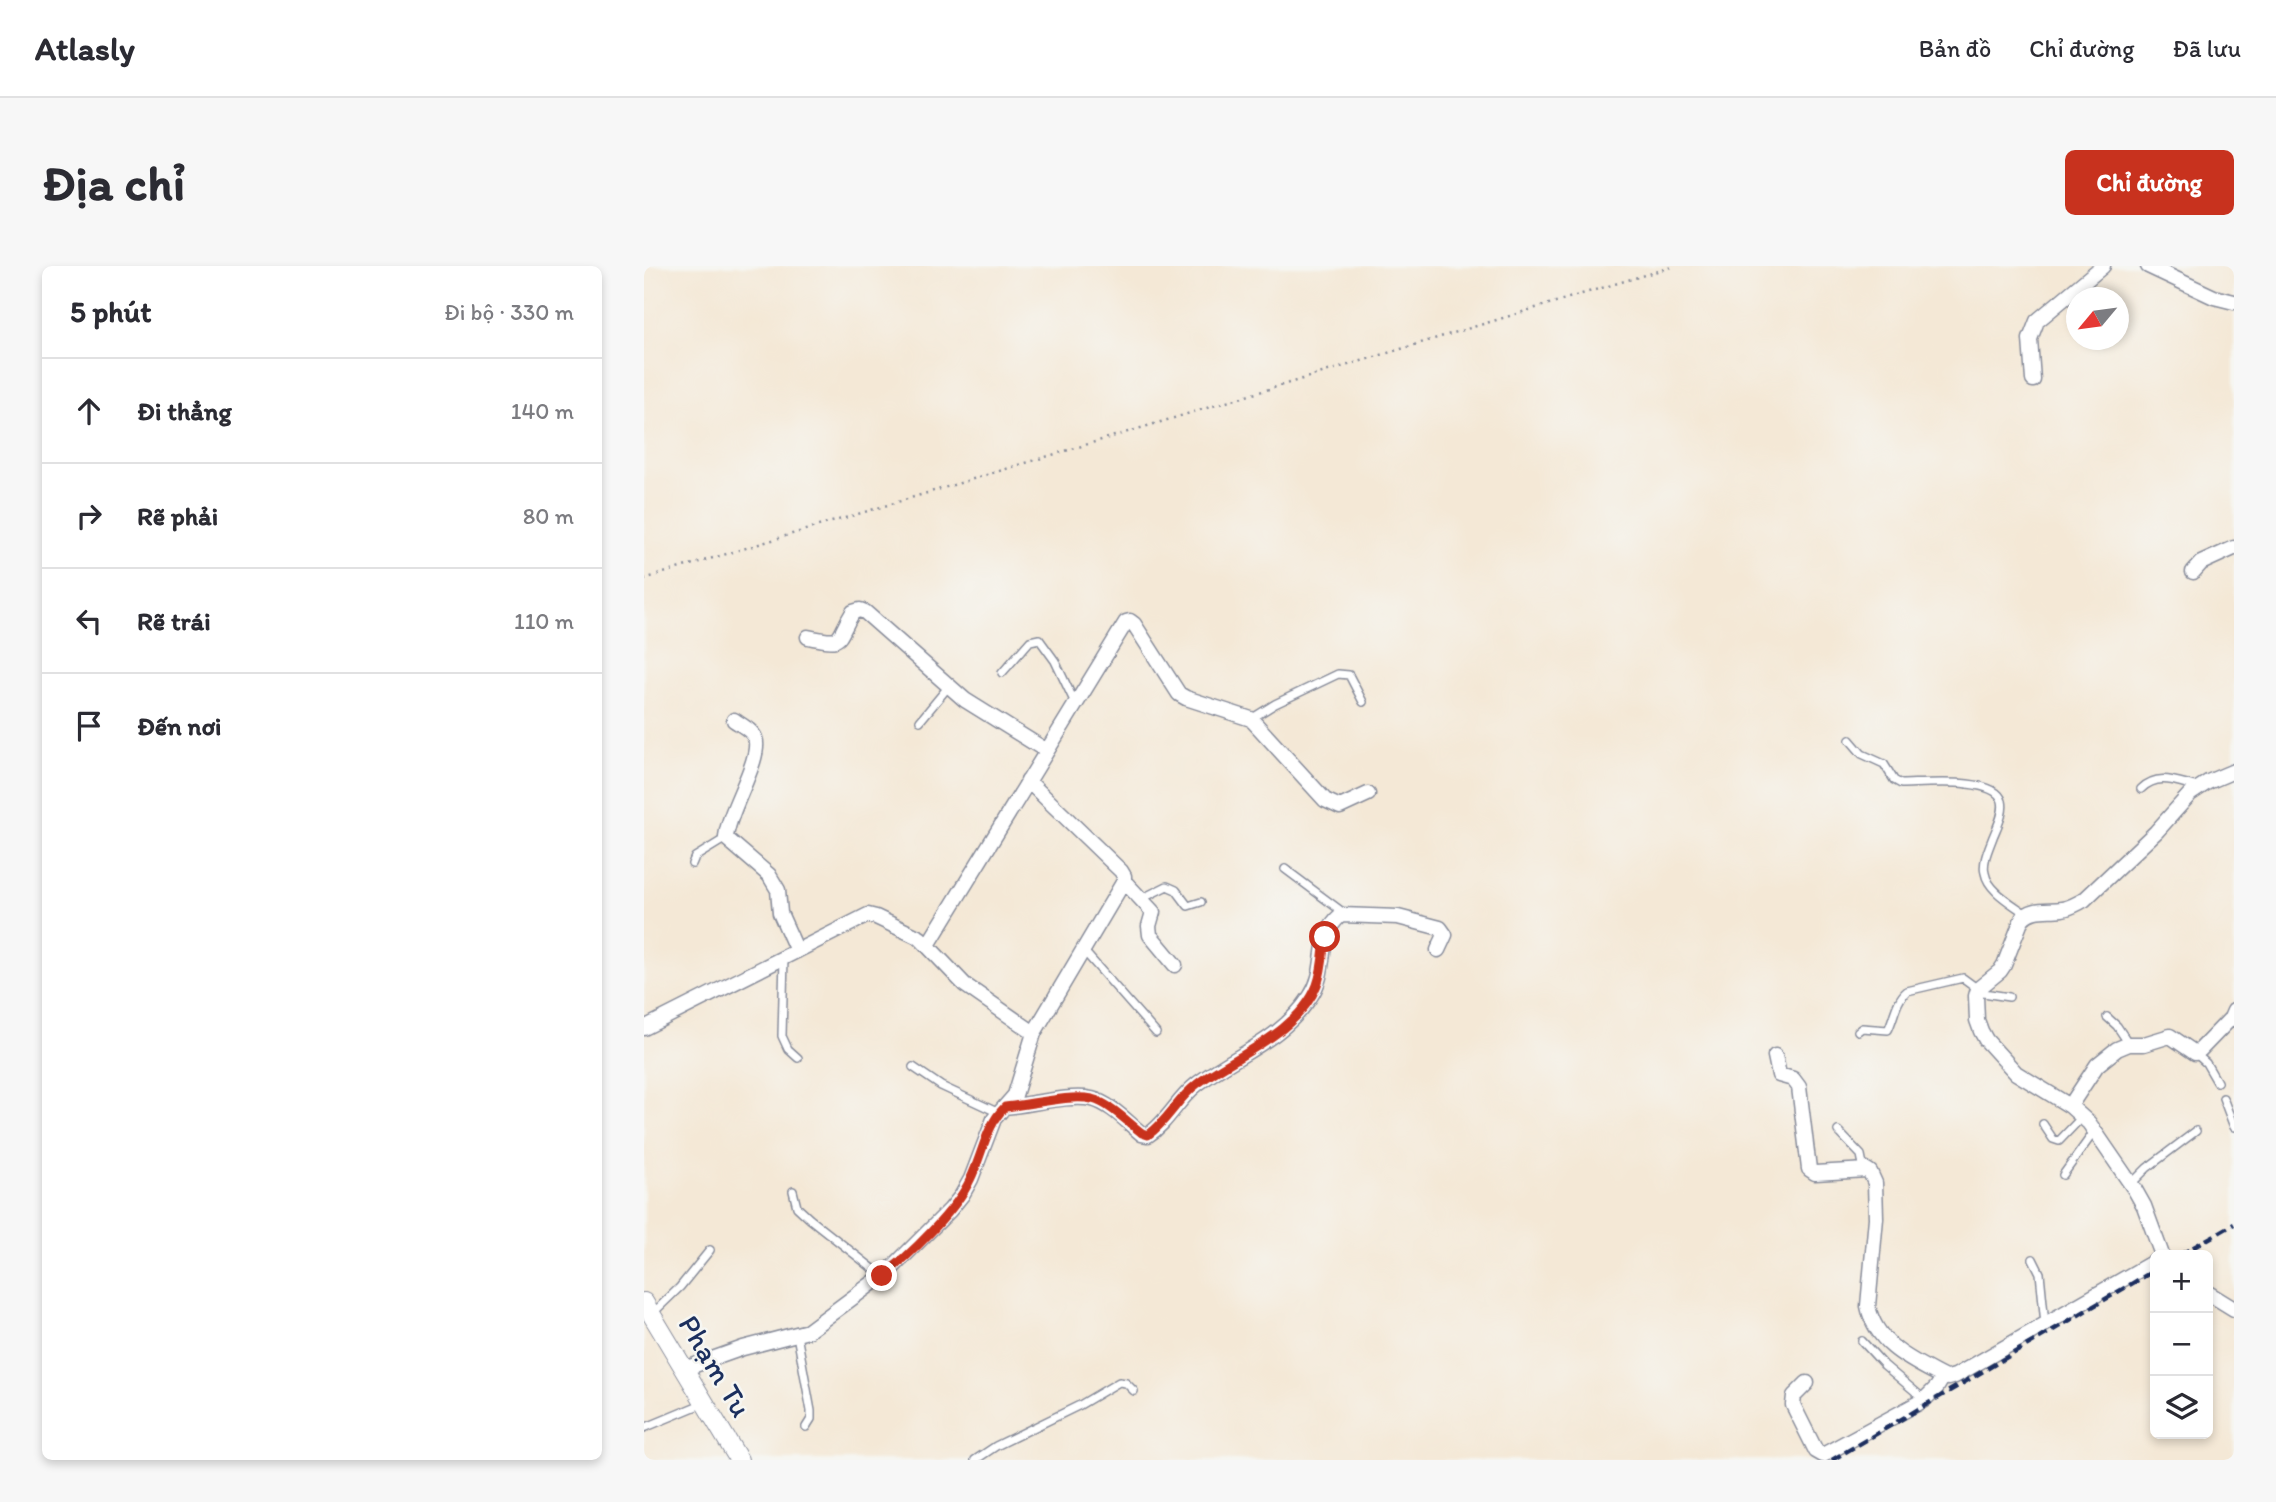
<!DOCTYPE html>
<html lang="vi">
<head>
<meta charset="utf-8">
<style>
	body { margin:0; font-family:Itim,sans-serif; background:#f7f7f7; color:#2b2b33 }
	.controls { position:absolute; right:21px; bottom:21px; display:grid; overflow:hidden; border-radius:10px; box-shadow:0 4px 10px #0003 }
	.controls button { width:63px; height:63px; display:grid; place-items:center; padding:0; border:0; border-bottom:2px solid #e1e1e2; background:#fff; color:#2b2b33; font:35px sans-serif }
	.compass { position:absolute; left:1422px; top:21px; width:63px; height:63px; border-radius:50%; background:#fff; box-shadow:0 4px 10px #0003; rotate:241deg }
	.stop { position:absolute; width:21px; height:21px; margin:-16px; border:5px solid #c8321e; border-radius:50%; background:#fff }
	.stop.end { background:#c8321e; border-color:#fff; box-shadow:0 2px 7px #0008 }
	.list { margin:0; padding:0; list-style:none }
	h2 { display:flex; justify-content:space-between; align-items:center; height:91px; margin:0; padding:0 28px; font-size:30px }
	h2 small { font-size:23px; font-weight:400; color:#7c7c81 }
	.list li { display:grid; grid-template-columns:46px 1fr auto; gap:21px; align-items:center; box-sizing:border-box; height:105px; padding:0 28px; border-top:2px solid #e1e1e2 }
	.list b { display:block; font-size:26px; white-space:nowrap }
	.list em { font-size:23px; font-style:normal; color:#7c7c81 }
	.icon { flex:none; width:38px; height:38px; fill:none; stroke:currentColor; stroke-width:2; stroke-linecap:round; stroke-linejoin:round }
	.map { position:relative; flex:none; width:1590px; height:1194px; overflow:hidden; border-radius:10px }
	header { display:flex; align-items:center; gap:42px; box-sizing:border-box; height:98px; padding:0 35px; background:#fff; border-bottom:2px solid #e1e1e2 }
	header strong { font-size:33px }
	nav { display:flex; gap:38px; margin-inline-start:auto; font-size:24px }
	.intro { display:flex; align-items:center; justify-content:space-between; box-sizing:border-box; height:168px; padding:0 42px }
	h1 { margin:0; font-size:49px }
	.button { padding:18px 32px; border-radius:10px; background:#c8321e; color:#fff; font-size:24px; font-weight:700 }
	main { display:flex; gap:42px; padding:0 42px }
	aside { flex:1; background:#fff; border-radius:10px; box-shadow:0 4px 10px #0003 }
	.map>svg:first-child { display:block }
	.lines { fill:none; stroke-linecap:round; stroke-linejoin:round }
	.service-casing { stroke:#888c9a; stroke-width:10 }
	.minor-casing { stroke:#888c9a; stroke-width:17 }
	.tertiary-casing { stroke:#888c9a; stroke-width:20 }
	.path { stroke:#888c9a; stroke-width:2.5; stroke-dasharray:2 5; stroke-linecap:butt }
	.service { stroke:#fff; stroke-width:7 }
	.minor { stroke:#fff; stroke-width:14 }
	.tertiary { stroke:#fff; stroke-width:18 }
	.rail { stroke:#1b2f5e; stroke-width:4.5; stroke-dasharray:10 5; stroke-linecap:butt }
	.route { stroke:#c8321e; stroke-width:9 }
	.labels { text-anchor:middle; stroke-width:5; stroke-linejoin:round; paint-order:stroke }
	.street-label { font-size:30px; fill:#1b2f5e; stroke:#f6f6f2 }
</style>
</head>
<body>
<header>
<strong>Atlasly</strong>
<nav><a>Bản đồ</a><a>Chỉ đường</a><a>Đã lưu</a></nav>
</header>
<div class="intro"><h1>Địa chỉ</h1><a class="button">Chỉ đường</a></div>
<main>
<aside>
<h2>5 phút<small>Đi bộ · 330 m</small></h2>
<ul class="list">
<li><svg class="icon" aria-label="ahead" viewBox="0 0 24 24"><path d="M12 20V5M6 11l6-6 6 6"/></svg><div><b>Đi thẳng</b></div><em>140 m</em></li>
<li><svg class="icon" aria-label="right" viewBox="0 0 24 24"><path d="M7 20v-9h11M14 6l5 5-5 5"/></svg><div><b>Rẽ phải</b></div><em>80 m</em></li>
<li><svg class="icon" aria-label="left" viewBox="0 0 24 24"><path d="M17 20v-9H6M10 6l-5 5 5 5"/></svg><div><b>Rẽ trái</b></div><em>110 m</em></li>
<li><svg class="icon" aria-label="arrive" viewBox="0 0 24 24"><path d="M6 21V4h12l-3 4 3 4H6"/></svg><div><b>Đến nơi</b></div></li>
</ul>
</aside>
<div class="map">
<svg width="1590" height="1194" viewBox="0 0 1590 1194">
	<rect width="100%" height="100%" fill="#f6f6f2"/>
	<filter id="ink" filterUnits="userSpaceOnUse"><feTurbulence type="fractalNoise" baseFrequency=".0143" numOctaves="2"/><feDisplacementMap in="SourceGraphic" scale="14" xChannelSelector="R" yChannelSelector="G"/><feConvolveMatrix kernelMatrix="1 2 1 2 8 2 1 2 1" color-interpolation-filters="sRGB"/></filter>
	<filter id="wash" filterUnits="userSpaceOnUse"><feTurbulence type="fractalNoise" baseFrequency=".00686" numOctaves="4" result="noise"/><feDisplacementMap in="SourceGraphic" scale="28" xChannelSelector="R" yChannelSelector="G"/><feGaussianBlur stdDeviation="1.57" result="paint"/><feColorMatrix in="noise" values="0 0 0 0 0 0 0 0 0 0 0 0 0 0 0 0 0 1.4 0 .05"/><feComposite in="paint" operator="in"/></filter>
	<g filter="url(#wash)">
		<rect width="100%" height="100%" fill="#f4e8d6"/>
	</g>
	<g filter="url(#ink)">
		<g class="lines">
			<g class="service-casing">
				<path id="service" d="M358,407l28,-32 9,-2 16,22 20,42
					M607,453l24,-15 63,-30 11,1 14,27
					M276,455l29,-35
					M1206,474l12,14 22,10 10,16 7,4c21,0 95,-8 101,17 3,11 -5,26 -9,36 -4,11 -11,25 -8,36 3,18 28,31 41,41
					M1497,523c17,-17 36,-7 57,-2
					M48,598l3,-7 31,-19
					M641,603l59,44
					M497,633l26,-13 9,4 12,16 13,-4
					M439,684l73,83
					M140,691l-2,79 6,13 10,9
					M1333,726l32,5
					M1463,751l10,9 12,18
					M1214,765l4,-3 26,2c6,-12 8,-30 19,-39l56,-13 15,11
					M1551,787l11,10 11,19
					M269,801l28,19 58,27
					M1579,832l11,29
					M1399,858l10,15 6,2 23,-24
					M1194,865l23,24 3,15
					M1419,909l31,-43
					M1487,918l16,-16 49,-37
					M149,925l4,16 13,12 71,56
					M1389,993l7,14 5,51
					M8,1048l28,-27 30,-37
					M153,1069l14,76v8l-5,8
					M1218,1075l22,24 40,34
					M0,1162l60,-25
					M331,1194l21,-14 84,-41 39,-23 7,1 8,8"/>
			</g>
			<g class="minor-casing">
				<path id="minor" d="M1504,0l66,31 20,5
					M1389,114l-3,-41 7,-18 66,-55
					M1549,306l8,-9 33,-15
					M164,371c38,8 27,4 45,-25l7,-2 5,2 100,88 82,51
					M90,454c7,5 18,10 21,18 8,20 -28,74 -29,100l43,37 9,15 2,23 17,38
					M480,615l29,31 -4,14 1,9 25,30
					M284,679l198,-323 4,-1 4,3 45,70 7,4 65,21 74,81 15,7 28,-13
					M0,762l224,-113 8,2 44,21 45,47 69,48
					M1131,790l4,19 14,4 6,8 10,82 6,4 52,-3 3,2 5,11 1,35 -8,88c8,39 43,54 75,71l5,1 7,-2 200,-115
					M1426,840l27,-41 20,-16 12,-5h15l26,-8 25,17 5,-3 31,-32 3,-7
					M361,841c25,-2 65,-13 87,-8 19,5 35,23 50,35l6,1c19,-12 30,-36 48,-50 39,-30 86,-45 114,-88 20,-29 4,-60 31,-82l57,2 42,11 5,7 -7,15
					M1518,989l-18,-49 -9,-16 -46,-67 -19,-17 -54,-33 -30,-33 -5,-9 -4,-11 -1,-24 2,-7 22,-18 4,-6 18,-46c10,-12 25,-8 40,-10 8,-1 14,-5 22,-9l72,-68 34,-38 18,-12 26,-11
					M1564,1027l26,16
					M40,1103l59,-21 65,-17 82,-61 60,-60 12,-15 9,-16 23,-60 21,-24 19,-62 90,-152v-5l-3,-5 -93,-90
					M1163,1117l-13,13 -1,9 23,46 7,4 101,-55 13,-13 6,-10"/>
			</g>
			<g class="tertiary-casing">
				<path id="tertiary" d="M0,1036l95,158"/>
			</g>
			<path class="path" d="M0,313l1030,-313"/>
			<use href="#service" class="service"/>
			<use href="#minor" class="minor"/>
			<use href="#tertiary" class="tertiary"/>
			<path class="rail" d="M1536,989l54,-31
				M1188,1194l323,-190"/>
		</g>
	</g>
	<g class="lines" filter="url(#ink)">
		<path class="route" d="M238,1010c27,-19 75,-67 88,-96 12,-24 16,-55 35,-73 24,-2 66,-13 87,-8 19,5 35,23 50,34l6,2c19,-13 30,-37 49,-51 38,-28 102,-52 120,-99 6,-16 6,-32 8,-48"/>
	</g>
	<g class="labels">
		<g class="street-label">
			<text transform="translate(71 1100) rotate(59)" y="10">Phạm Tu</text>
		</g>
	</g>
</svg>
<div class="controls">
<button>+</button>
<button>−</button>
<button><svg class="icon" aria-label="layers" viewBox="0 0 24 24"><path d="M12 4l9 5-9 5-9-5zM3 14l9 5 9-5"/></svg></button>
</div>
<svg class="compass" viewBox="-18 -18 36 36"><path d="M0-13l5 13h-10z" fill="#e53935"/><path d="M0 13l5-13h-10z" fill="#7c7c81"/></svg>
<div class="stop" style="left:681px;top:671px"></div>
<div class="stop end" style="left:238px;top:1010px"></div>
</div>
</main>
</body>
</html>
